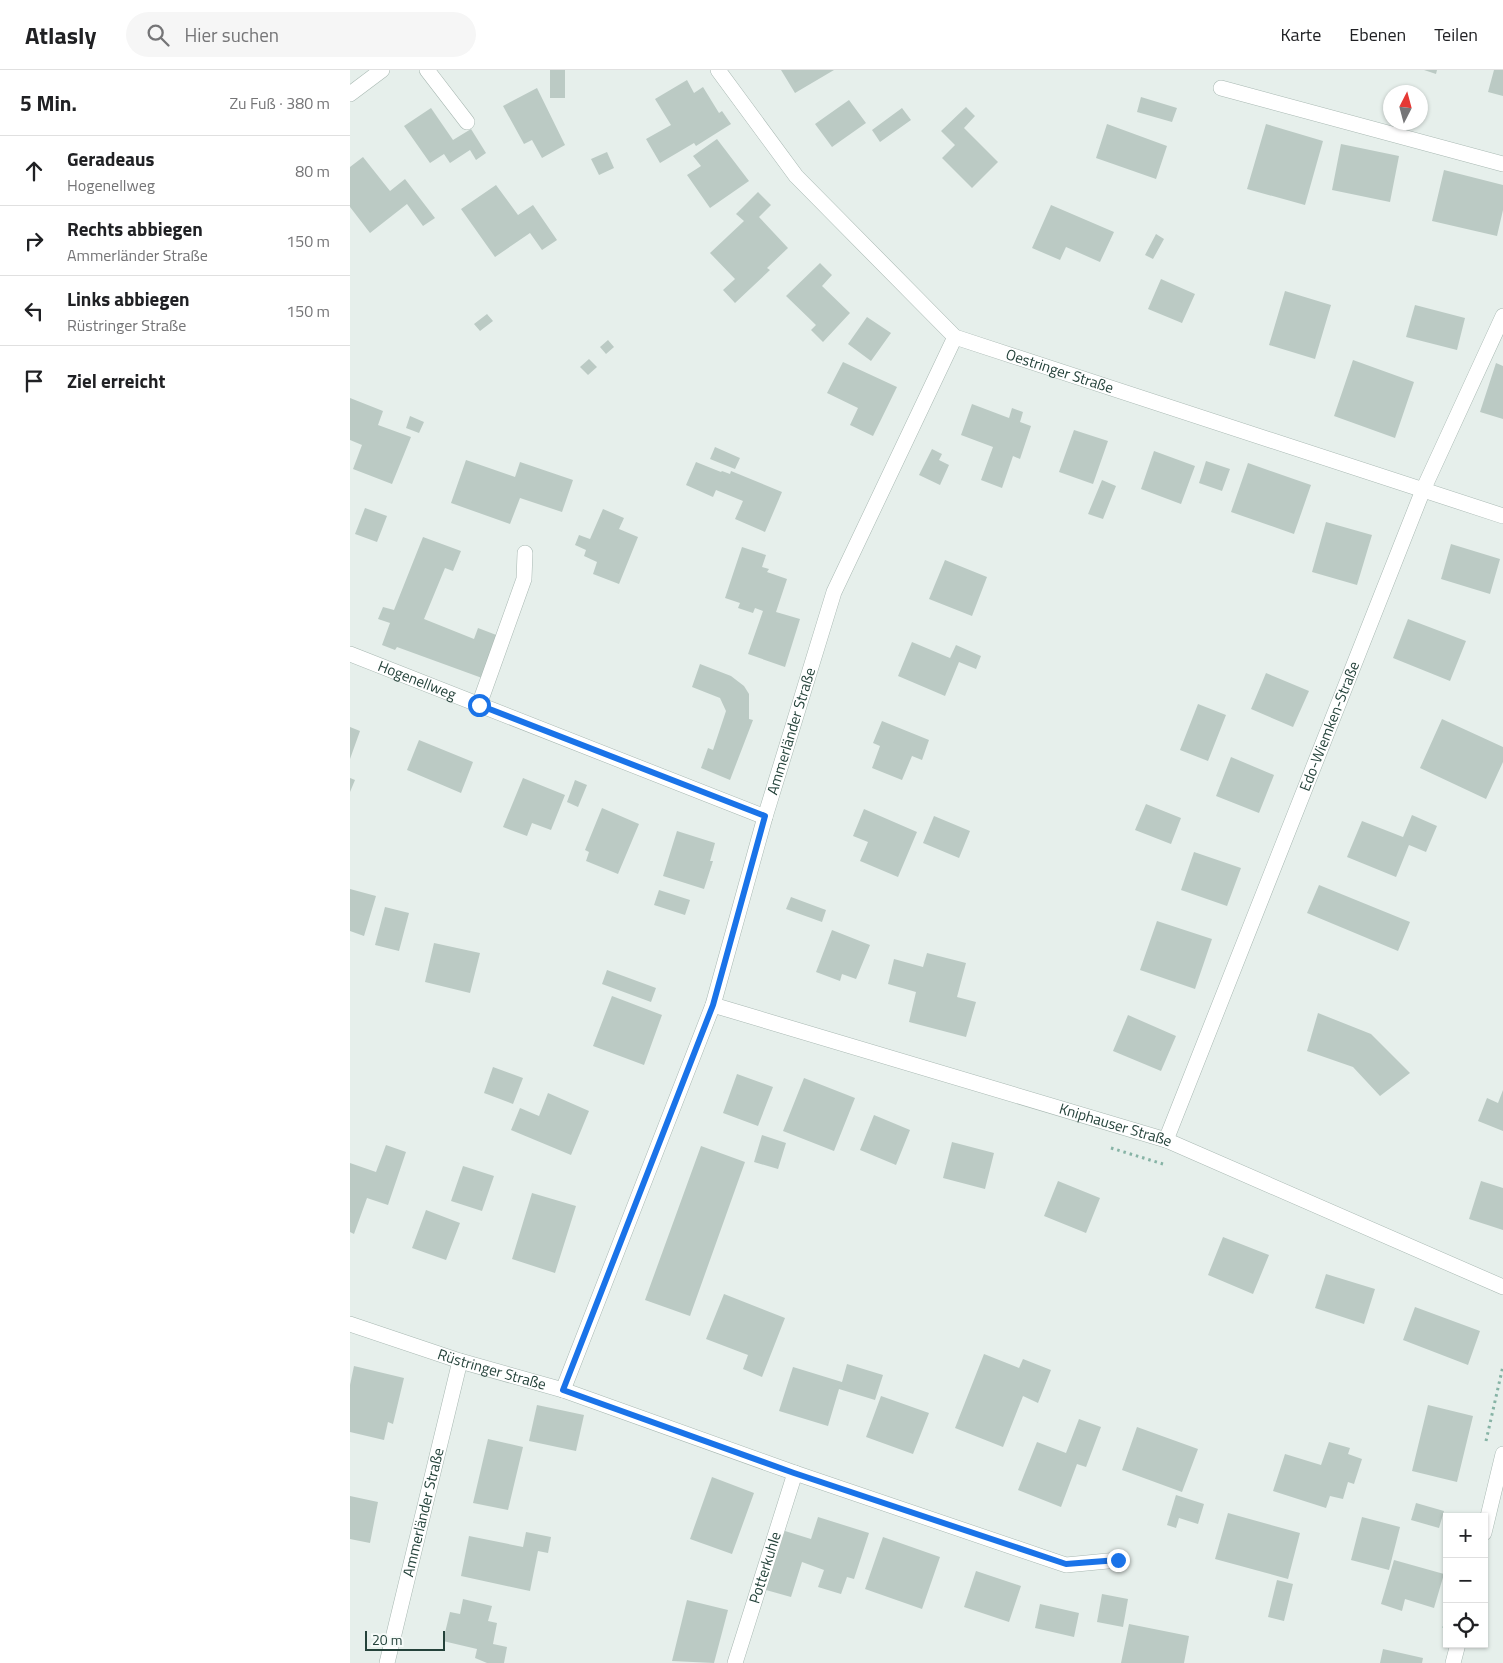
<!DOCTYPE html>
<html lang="de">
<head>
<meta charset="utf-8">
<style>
	body { margin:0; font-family:"Titillium Web",sans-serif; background:#f6f6f6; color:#202124 }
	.controls { position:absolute; right:15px; bottom:15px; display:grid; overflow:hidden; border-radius:0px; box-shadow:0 1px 4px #0004 }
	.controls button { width:45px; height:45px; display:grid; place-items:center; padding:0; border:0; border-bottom:1px solid #e0e0e0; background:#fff; color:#202124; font:25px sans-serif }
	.compass { position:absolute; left:1033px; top:15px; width:45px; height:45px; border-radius:50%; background:#fff; box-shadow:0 1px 4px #0004; rotate:6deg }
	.scale { position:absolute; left:15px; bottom:12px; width:80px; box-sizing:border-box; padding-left:5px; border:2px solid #24423a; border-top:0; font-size:14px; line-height:18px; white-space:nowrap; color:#24423a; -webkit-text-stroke:4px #f7fbf9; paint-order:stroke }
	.stop { position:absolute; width:15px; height:15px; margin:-11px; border:4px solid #1a73e8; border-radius:50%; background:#fff }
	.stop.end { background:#1a73e8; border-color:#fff; box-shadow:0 1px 5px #0008 }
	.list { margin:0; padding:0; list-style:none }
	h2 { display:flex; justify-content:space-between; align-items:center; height:65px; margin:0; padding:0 20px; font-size:21px }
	h2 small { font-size:16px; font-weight:400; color:#757577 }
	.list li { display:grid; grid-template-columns:32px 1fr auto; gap:15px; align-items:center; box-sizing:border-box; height:70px; padding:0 20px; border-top:1px solid #e0e0e0 }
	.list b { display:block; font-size:19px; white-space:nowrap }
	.list p { margin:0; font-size:16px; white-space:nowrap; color:#757577 }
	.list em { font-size:16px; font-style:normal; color:#757577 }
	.icon { flex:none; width:28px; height:28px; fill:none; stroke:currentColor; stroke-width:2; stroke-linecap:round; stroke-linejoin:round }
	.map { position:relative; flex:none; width:1153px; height:1593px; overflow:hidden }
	header { display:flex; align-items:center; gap:30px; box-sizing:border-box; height:70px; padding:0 25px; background:#fff; border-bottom:1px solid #e0e0e0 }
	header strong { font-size:24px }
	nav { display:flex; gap:28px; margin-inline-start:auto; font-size:18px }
	.search { width:350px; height:45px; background:#f6f6f6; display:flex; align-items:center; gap:12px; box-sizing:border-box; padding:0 18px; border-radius:28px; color:#757577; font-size:19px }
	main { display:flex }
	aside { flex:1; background:#fff }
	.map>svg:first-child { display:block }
	.building { fill:#bbcac4 }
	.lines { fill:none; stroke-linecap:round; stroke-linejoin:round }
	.lane-casing { stroke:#a8b8b2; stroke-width:16 }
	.street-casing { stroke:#a8b8b2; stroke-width:16 }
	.path { stroke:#86b3a5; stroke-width:3; stroke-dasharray:2.5 4; stroke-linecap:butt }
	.lane { stroke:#fff; stroke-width:15 }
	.street { stroke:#fff; stroke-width:15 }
	.route { stroke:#1a73e8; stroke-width:6 }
	.labels { text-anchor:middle; stroke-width:4; stroke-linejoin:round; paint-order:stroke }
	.street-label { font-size:15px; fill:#24423a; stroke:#f7fbf9 }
</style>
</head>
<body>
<header>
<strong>Atlasly</strong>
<div class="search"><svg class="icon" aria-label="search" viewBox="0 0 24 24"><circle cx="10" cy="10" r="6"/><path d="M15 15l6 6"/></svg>Hier suchen</div>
<nav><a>Karte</a><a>Ebenen</a><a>Teilen</a></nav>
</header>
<main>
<aside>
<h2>5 Min.<small>Zu Fuß · 380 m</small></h2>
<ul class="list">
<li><svg class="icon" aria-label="ahead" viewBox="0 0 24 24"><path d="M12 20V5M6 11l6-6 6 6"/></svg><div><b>Geradeaus</b><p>Hogenellweg</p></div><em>80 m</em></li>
<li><svg class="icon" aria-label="right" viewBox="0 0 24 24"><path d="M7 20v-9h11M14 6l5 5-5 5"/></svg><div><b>Rechts abbiegen</b><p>Ammerländer Straße</p></div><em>150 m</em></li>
<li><svg class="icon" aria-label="left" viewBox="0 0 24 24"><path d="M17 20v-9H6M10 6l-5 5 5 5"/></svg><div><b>Links abbiegen</b><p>Rüstringer Straße</p></div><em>150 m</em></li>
<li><svg class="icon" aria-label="arrive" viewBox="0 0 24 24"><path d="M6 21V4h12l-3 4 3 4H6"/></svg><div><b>Ziel erreicht</b></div></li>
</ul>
</aside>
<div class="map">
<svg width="1153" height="1593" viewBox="0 0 1153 1593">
	<rect width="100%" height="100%" fill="#e6efeb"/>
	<path class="building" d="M200,0h15v28h-15z
		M431,0h53l-39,23z
		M1074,0h13l-1,4z
		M1144,0h9v26l-15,-4z
		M337,10l7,13 9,-6 16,26 3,-2 9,13 -35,22 -2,-3 -34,20 -14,-24 25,-14 -16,-26z
		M187,18l28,57 -23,13 -10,-18 -8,4 -21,-38z
		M791,27l36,11 -5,14 -35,-10z
		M499,30l17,23 -34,24 -17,-23z
		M616,37l9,9 -11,12 34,34 -26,26 -30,-30 13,-13 -14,-14z
		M81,38l22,32 18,-11 15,24 -10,7 -6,-10 -20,13 -6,-9 -14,9 -26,-37z
		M552,38l9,12 -31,22 -8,-12z
		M757,54l60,22 -11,33 -60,-21z
		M916,54l57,17 -18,64 -58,-16z
		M367,69l32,42 -39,27 -23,-33 14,-9 -8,-10z
		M991,74l58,12 -9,46 -58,-12z
		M257,82l7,16 -15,7 -8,-16z
		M13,87l27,34 15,-12 30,39 -12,8 -16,-22 -37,29 -20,-26v-40z
		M1094,100l59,15v25l-6,26 -65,-15z
		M146,115l22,30 15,-10 24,35 -15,10 -12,-17 -35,24 -34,-48z
		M408,122l13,13 -12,12 29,31 -21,20 3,2 -35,33 -12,-13 12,-11 -25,-26 34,-32 -8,-7z
		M701,135l63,27 -14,30 -34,-15 -6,13 -28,-12z
		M806,164l8,5 -11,20 -8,-4z
		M470,193l12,12 -10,11 28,27 -27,29 -12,-12 5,-5 -30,-29z
		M811,209l34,15 -13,29 -34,-14z
		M935,221l46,14 -16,54 -46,-14z
		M1065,235l50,13 -8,32 -51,-13z
		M137,244l6,7 -13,10 -6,-7z
		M517,247l24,16 -20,28 -23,-17z
		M258,270l6,7 -8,7 -6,-7z
		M239,289l8,8 -9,8 -8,-8z
		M1003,290l61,22 -19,56 -61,-22z
		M493,292l54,25 -24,49 -23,-11 8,-17 -31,-15z
		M1146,293l7,3v53l-23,-7z
		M0,328l33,13 -5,14 33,12 -19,47 -39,-15 9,-24 -12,-5z
		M622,334l37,14 3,-10 11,4 -3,10 11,4 -11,33 -7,-3 -11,32 -21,-8 12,-33 -32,-12z
		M60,346l14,6 -5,11 -13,-5z
		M724,360l34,11 -15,43 -34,-12z
		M365,377l25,11 -5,11 -25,-10z
		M582,379l10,5 -3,6 10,5 -9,20 -21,-10z
		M804,381l41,15 -14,38 -40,-15z
		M116,390l49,17 5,-15 53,18 -11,32 -42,-14 -10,26 -59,-21z
		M856,391l24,8 -8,22 -23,-8z
		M346,392l25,10 1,-1 8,3 1,-3 51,21 -17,40 -30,-13 8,-18 -27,-11 -3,7 -27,-12z
		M898,393l63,22 -17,49 -63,-22z
		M752,410l14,6 -13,33 -15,-5z
		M15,438l22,8 -10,26 -22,-8z
		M253,439l21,9 -5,11 19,8 -19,47 -26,-10 4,-12 -13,-6 2,-6 -11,-5 4,-10 11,4z
		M976,452l46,13 -15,50 -45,-13z
		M73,467l38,14 -8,20 -8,-3 -21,51 50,20 4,-11 21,8 -17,42 -85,-31 -2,3 -13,-5 8,-22 -12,-4 5,-12 11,3z
		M1101,474l49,15 -10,35 -49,-15z
		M392,477l24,8 -4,12 7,2 -2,3 20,7 -11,33 24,7 -15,48 -37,-13 15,-43 -8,-3 -2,5 -15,-5 2,-5 -15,-5z
		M595,490l42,17 -15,39 -43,-17z
		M1058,549l58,22 -16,40 -57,-23z
		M562,572l38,16 6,-13 25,11 -5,13 -17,-7 -14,34 -47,-20z
		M350,594l31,12 13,10 5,8v25l4,1 -23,60 -29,-12 7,-20 5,2 13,-39 -6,-13 -28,-11z
		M916,603l43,18 -16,36 -42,-18z
		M848,634l28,11 -18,46 -28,-11z
		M1092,649l61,28v15l-17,37 -66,-31z
		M532,651l47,19 -7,20 -10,-4 -10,24 -30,-12 8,-22 -7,-3z
		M0,657l10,4 -10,28z
		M69,670l54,22 -12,31 -54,-23z
		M881,687l43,18 -15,38 -43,-17z
		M0,708l5,2 -5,12z
		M173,708l42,17 -14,35 -19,-7 -5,13 -24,-9z
		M225,710l12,5 -9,22 -11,-5z
		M796,734l35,14 -10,26 -36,-14z
		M252,738l37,16 -21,50 -32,-13 3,-9 -4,-2z
		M514,739l53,23 -19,45 -38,-16 8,-19 -15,-6z
		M1062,745l25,11 -11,26 -17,-7 -13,32 -49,-20 15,-36 41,16z
		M584,746l36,15 -11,27 -36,-15z
		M327,761l38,12 -5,18h3l-9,28 -41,-13z
		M844,782l47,16 -14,38 -46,-16z
		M969,815l91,37 -12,29 -91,-38z
		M0,819l26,7 -12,40 -14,-5z
		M309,820l31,10 -5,15 -31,-10z
		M441,827l35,13 -4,12 -36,-13z
		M35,837l24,6 -10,38 -24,-6z
		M807,851l55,18 -17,50 -55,-19z
		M482,860l38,15 -14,34 -14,-5 -2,7 -24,-9z
		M84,873l46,10 -10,40 -45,-11z
		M577,883l39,10 -9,34 19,5 -10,35 -57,-15 7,-30 -28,-8 6,-25 29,8z
		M257,900l49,18 -5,14 -49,-18z
		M262,926l50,19 -18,50 -51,-19z
		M968,943l53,21 39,39 -30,23 -27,-29 -46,-16z
		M778,945l48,21 -15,35 -48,-20z
		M143,997l30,11 -10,26 -29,-11z
		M387,1004l36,13 -15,39 -35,-13z
		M454,1008l51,20 -21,53 -51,-20z
		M1153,1020v41l-25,-10 9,-23 11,5z
		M198,1023l41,18 -18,44 -60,-25 9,-22 19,8z
		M524,1045l36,15 -14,35 -36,-15z
		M412,1065l24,8 -8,26 -24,-7z
		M602,1072l42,11 -9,36 -42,-11z
		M36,1075l20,7 -18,53 -21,-7 -13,36 -4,-2v-69l26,9z
		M351,1076l44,16 -55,154 -45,-16z
		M113,1096l31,10 -12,35 -31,-10z
		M708,1111l42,17 -14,35 -42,-17z
		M1131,1111l22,7v42l-34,-11z
		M182,1123l44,13 -21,67 -43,-14z
		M76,1140l34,13 -14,37 -34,-12z
		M873,1167l46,18 -16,39 -45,-19z
		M976,1204l49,15 -11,35 -49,-16z
		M374,1224l61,24 -23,59 -19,-8 5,-14 -42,-16z
		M1065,1237l65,24 -12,34 -65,-25z
		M634,1284l35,14 4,-9 28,11 -13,33 -15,-7 -20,51 -48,-19z
		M497,1294l36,11 -8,25 -36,-11 -11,37 -49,-15 14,-44 49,15z
		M4,1296l50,12 -11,46 -5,-2 -4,18 -34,-8v-47z
		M531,1326l48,17 -16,41 -47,-17z
		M187,1335l47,10 -8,36 -47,-10z
		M1078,1335l45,11 -16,66 -45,-11z
		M729,1349l22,8 -15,40 -9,-3 -16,43 -43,-17 19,-48 29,11z
		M787,1357l61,22 -16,43 -60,-22z
		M138,1369l35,8 -15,63 -35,-7z
		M979,1372l21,6 -2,6 14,5 -8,25 -6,-2 -5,17 -13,-3 -4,12 -53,-17 12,-37 36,11z
		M362,1407l42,16 -22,61 -42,-15z
		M826,1425l28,9 -6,20 -19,-6 -3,10 -9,-3z
		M0,1426l28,6 -8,41 -20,-4z
		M1066,1433l28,8 -5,17 -28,-8z
		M878,1443l72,20 -12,46 -73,-20z
		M468,1447l51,16 -15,46 -7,-2 -6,17 -23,-7 6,-17 -22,-8 -11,35 -25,-7 19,-59 26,8z
		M1012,1447l38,10 -11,43 -38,-10z
		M176,1462l25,5 -3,16 -10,-2 -8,40 -69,-15 8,-40 54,11z
		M533,1467l57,20 -18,52 -57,-20z
		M1044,1490l50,14 -10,34 -29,-9 -3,12 -21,-7z
		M626,1501l45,15 -12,36 -45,-15z
		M927,1510l16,4 -9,37 -16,-4z
		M752,1524l26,5 -5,28 -26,-5z
		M113,1529l29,7 -4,15 9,2 -4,21 14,3 -3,16h-17l-12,-5 2,-9 -34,-8 7,-29 10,2z
		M337,1530l41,10 -14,53 -42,-2z
		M690,1534l39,9 -5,24 -39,-9z
		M779,1554l60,12 -5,27h-63z
		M1033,1579l40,9 -1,5h-42z"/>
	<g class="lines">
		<g class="lane-casing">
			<path id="lane" d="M77,0l40,52
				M129,635l45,-126 1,-26"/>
		</g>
		<g class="street-casing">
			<g id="street">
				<path id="s1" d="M368,0l78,106 159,161 548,179"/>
				<path d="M871,18l282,76"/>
				<path d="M0,24l32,-24"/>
				<path id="s2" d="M0,584l415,163"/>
				<path id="s3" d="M363,935l453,135 337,147"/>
				<path id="s4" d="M816,1070l257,-650 80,-174"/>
				<path id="s5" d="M0,1254l110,37 103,29 232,83 271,92 52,-5"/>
				<path id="s6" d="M213,1320l150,-385 52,-188 69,-225 121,-255"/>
				<path d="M1134,1463l19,-79"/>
				<path id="s7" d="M37,1593l73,-302"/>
				<path id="s8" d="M385,1593l60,-190"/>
				<path d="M1103,1593l5,-19"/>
			</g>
		</g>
		<path class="path" d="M761,1078l52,16
			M1136,1371l17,-75
			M1094,1558l3,-14"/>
		<use href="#lane" class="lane"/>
		<use href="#street" class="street"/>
	</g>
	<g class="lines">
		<path class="route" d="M129,635l286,111 -52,189 -150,385 231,83 272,91 52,-4"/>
	</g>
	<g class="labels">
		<g class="street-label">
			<text dy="5" stroke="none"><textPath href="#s1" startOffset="468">Oestringer Straße</textPath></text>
			<text dy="5" stroke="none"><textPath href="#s2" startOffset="72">Hogenellweg</textPath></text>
			<text dy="5" stroke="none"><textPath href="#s4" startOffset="445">Edo-Wiemken-Straße</textPath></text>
			<text dy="5" stroke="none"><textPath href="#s6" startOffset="698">Ammerländer Straße</textPath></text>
			<text dy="5" stroke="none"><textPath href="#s3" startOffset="420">Kniphauser Straße</textPath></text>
			<text dy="5" stroke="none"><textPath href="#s5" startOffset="149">Rüstringer Straße</textPath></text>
			<text dy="5" stroke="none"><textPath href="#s7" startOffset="155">Ammerländer Straße</textPath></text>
			<text dy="5" stroke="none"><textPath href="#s8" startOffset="100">Potterkuhle</textPath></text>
		</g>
	</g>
</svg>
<div class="controls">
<button>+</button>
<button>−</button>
<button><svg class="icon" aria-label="locate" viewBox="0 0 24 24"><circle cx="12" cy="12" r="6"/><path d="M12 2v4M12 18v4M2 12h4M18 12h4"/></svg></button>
</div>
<svg class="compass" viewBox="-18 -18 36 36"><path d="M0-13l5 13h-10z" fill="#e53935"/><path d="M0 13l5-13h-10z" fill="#757577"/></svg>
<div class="scale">20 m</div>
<div class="stop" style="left:129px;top:635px"></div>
<div class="stop end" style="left:768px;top:1490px"></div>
</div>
</main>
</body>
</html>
